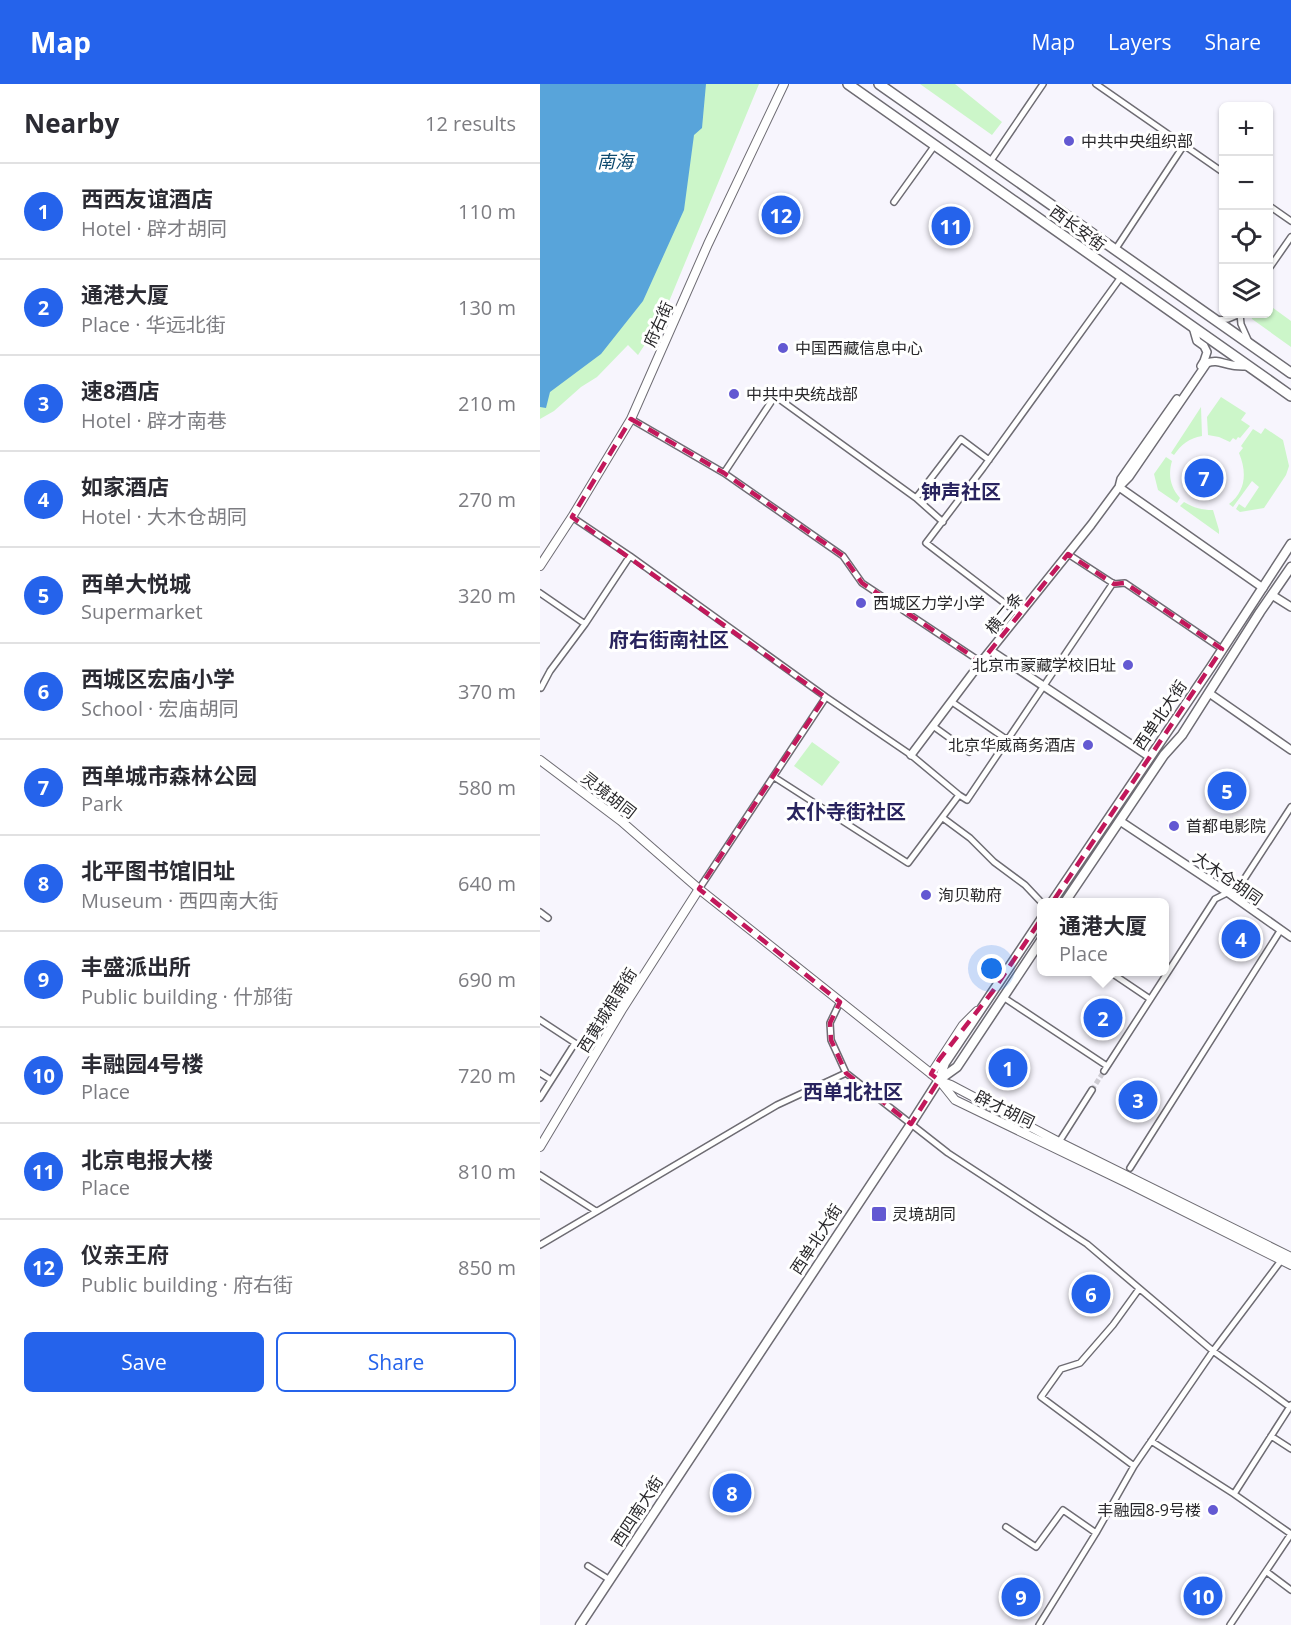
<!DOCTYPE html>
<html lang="en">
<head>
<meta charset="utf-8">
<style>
	body { margin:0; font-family:"Open Sans","Noto Sans SC",sans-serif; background:#f7f7f7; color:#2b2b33 }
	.controls { position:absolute; right:18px; top:18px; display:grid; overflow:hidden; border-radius:9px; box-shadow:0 2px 4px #0004 }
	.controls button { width:54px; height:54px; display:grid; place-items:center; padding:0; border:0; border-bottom:2px solid #e1e1e2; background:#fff; color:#2b2b33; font:30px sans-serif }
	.you { position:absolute; left:452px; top:885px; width:21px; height:21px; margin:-15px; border:4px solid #fff; border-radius:50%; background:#1a73e8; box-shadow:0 0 0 9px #1a73e833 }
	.badge { display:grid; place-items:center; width:39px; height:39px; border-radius:50%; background:#2563eb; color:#fff; font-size:20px; font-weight:700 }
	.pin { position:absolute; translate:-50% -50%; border:3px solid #fff; box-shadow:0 2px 6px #0006 }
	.popup { position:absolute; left:497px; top:814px; width:132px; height:78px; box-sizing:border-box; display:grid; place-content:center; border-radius:9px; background:#fff; filter:drop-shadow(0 2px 4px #0005); font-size:20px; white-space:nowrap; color:#7c7c81 }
	.popup b { font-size:22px; color:#2b2b33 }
	.popup::after { content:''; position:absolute; left:50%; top:100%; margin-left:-12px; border:12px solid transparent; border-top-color:#fff }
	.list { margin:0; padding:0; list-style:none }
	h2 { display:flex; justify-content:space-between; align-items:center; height:78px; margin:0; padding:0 24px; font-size:26px }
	h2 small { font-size:20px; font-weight:400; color:#7c7c81 }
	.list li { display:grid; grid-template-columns:39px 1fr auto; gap:18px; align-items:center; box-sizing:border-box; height:96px; padding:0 24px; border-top:2px solid #e1e1e2 }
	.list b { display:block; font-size:22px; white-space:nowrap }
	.list p { margin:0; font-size:20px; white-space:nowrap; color:#7c7c81 }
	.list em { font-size:20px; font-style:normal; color:#7c7c81 }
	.actions { display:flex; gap:12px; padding:18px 24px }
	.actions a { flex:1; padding:14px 0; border:2px solid #2563eb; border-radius:9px; text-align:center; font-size:21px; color:#2563eb }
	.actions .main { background:#2563eb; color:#fff }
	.icon { flex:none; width:33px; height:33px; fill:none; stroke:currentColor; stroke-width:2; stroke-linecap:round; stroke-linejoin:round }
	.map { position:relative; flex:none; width:751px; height:1541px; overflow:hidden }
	header { display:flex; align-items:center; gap:36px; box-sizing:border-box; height:84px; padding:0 30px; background:#2563eb; color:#fff }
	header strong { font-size:28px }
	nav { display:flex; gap:33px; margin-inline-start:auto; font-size:21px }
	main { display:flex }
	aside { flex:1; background:#fff }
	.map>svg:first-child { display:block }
	.green { fill:#ccf6c9 }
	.water { fill:#58a4da }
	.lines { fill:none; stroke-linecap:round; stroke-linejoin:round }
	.minor-tunnel { stroke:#ceccd3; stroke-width:5; stroke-dasharray:5 2.5; stroke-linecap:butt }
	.minor-casing { stroke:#6e6c73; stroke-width:8 }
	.tertiary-casing { stroke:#6e6c73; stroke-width:10 }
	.secondary-casing { stroke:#6e6c73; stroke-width:10 }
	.primary-casing { stroke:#6e6c73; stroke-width:11 }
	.trunk-casing { stroke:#6e6c73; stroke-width:12 }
	.minor { stroke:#fff; stroke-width:5 }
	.tertiary { stroke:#fff; stroke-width:7 }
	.secondary { stroke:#fff; stroke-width:8 }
	.primary { stroke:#fff; stroke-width:8 }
	.trunk { stroke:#fff; stroke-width:9 }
	.marked { fill:none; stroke:#c2185b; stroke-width:4.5; stroke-dasharray:12 8; stroke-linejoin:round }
	.poi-dot { fill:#6359d2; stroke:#fff; stroke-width:2 }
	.labels { text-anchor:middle; stroke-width:6; stroke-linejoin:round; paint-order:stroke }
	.poi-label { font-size:16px; fill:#29282b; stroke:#fff; text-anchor:start }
	.street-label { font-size:16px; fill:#29282b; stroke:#fff }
	.water-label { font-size:18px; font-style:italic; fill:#0f4a6f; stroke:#fff }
	.quarter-label { font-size:20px; font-weight:bold; fill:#29245e; stroke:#fff }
</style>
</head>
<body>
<header>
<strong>Map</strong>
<nav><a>Map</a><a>Layers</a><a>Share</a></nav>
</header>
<main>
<aside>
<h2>Nearby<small>12 results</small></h2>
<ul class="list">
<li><span class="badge">1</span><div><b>西西友谊酒店</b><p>Hotel · 辟才胡同</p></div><em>110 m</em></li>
<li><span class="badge">2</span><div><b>通港大厦</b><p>Place · 华远北街</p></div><em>130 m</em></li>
<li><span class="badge">3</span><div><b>速8酒店</b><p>Hotel · 辟才南巷</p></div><em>210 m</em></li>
<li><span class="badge">4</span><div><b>如家酒店</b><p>Hotel · 大木仓胡同</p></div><em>270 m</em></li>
<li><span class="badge">5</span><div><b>西单大悦城</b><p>Supermarket</p></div><em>320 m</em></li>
<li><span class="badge">6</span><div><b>西城区宏庙小学</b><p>School · 宏庙胡同</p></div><em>370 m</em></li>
<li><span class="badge">7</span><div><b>西单城市森林公园</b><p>Park</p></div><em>580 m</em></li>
<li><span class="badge">8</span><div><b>北平图书馆旧址</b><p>Museum · 西四南大街</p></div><em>640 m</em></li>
<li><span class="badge">9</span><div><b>丰盛派出所</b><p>Public building · 什邡街</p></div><em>690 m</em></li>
<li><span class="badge">10</span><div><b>丰融园4号楼</b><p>Place</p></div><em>720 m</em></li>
<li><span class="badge">11</span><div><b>北京电报大楼</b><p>Place</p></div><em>810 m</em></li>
<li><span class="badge">12</span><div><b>仪亲王府</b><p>Public building · 府右街</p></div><em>850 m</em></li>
</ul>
<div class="actions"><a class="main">Save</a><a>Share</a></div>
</aside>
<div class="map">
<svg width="751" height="1541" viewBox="0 0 751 1541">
	<rect width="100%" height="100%" fill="#f7f5fd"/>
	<path class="green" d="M0,0h219l-91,220 -13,25 -17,26 -10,-10 -31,32 -16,10 -27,24 -14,8z
		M380,0h35l47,38 -10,13z
		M729,221l22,16v26l-39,-28 -1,-5h17z
		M681,313l25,16 -5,7 9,6 -10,12 -2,-1 -2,3 -3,-2 -3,4 -11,-5 -11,-2 -1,-18z
		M661,323l1,29c-13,2 -21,9 -28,19l-3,-2z
		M725,344l18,12 6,26 -3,9 -22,33 -24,4 -4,-3 3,-5 6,4 14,-21 -7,-6 -19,26 -4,-3c17,-13 18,-32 10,-51l4,-5 -2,-2 12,-17 8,5z
		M626,373l6,4c-4,13 -2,26 8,37l-3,5 -19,-13 -4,-16z
		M644,418c10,6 18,8 29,8l6,20v4l-39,-28z
		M272,658l28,20 -18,24 -28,-20z"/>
	<path class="water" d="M0,0h166l-4,44 -8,7 -10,75 -41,91 -42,53 -51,38 -4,16 -6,-1z"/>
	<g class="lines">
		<path class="minor-tunnel" d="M552,1006l12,-19"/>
		<g class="minor-casing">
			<path id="minor" d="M556,0l128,89
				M450,78l53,-78
				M354,118l41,-57
				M728,121l23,16
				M575,166l69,-105
				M728,186l23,-33
				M700,230l1,10 8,18
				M676,236l12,-1 12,-5
				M91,335l93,54 119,83 19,27 119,79
				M184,389l51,-77 141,102 27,24
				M376,414l45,-59 28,21
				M32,433l58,39 196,141 85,58 48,40 -51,68 -134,-86
				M528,470l46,30 11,-1 97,66
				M0,509l45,31
				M480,531l-94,-72 57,-75 138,-191
				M1,604l9,-17 35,-47 45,-68
				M412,618l54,37
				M393,642l36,26
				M419,711l8,5 146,-217
				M403,734l27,20 24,24 31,23 17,18
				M159,805l127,-192
				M0,828l8,6
				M570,888l40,27
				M463,913l104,69
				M300,918l-10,21 1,17 15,33
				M0,936l35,23 -35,55
				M35,959l20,12
				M564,987l111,-172 24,-12 52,-80
				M0,989l11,7
				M519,1058l33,-52
				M590,1084l150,-237
				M0,1091l56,36
				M0,1161l237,-140 69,-32 102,80 139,91 126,107 77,56
				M731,1352l20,13
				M611,1357l83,53 57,40
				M594,1382l-93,-69 20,-28 19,-6 33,-38 26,-36
				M694,1410l57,-89
				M466,1443l30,20 27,-37 33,23
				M48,1482l22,14
				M727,1488l24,18
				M499,1541l57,-92 38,-67 79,-115 70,-93
				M690,1541l61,-91"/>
		</g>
		<g class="tertiary-casing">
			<path id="tertiary" d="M653,243l4,14 7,5 3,6 -3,9 -3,5
				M579,403l2,-8 56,-80
				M579,403l144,101
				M732,511l19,12
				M451,567l159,106
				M669,609l82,57
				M371,671l70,-93 110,-137 28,-38 10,-10 78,-114c10,-4 16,1 25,2 5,1 11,1 16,1
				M580,737l107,71 64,45"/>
		</g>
		<g class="secondary-casing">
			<path id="secondary" d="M0,482l32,-49 59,-98 77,-175 76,-160
				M0,676l81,61 78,68 240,191 16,20 172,83 164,82
				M391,990l32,-49 14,-14
				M400,997l11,4 108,57 232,115
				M0,1063l83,-139 76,-119"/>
		</g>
		<g class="primary-casing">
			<path id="primary" d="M512,818l159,-235 80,-123
				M525,818l99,-147 18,-20 78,-123 31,-45
				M399,996l18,-13 85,-128
				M40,1541l331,-501 28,-44 6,-17 97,-145"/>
		</g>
		<g class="trunk-casing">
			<path id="trunk" d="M308,0l443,312
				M339,0l412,289"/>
		</g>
		<use href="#minor" class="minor"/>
		<use href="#tertiary" class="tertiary"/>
		<use href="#secondary" class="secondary"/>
		<use href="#primary" class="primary"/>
		<use href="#trunk" class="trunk"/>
	</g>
	<path class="marked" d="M91,335l93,54 119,83 19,27 119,79 87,-108 46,30 11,-1 97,66 -229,342 -54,69 -8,14 8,6 -28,44 -65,-51 -15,-33 -1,-17 10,-21 -141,-113 126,-192 -253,-180z"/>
	<g class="poi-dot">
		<circle cx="529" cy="57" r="6"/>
		<circle cx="243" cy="264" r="6"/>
		<circle cx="194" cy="310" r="6"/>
		<circle cx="321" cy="519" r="6"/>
		<circle cx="588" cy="581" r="6"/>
		<circle cx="548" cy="661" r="6"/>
		<circle cx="634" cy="742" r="6"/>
		<circle cx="386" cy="811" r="6"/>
		<rect x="331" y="1122" width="16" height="16" rx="3"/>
		<circle cx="673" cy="1426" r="6"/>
	</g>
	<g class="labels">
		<g class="poi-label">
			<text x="541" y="63">中共中央组织部</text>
			<text x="255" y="270">中国西藏信息中心</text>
			<text x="206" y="316">中共中央统战部</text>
			<text x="333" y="525">西城区力学小学</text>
			<text x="576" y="587" text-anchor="end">北京市蒙藏学校旧址</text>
			<text x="536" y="667" text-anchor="end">北京华威商务酒店</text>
			<text x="646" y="748">首都电影院</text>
			<text x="398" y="817">洵贝勒府</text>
			<text x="352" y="1136">灵境胡同</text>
			<text x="661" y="1432" text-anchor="end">丰融园8-9号楼</text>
		</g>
		<g class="street-label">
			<text transform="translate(538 144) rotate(36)" y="6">西长安街</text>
			<text transform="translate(118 240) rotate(-66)" y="6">府右街</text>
			<text transform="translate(464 529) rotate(-51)" y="6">横二条</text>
			<text transform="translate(620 631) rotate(-56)" y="6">西单北大街</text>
			<text transform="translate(69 711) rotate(38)" y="6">灵境胡同</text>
			<text transform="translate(688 794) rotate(35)" y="6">大木仓胡同</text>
			<text transform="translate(67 926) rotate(-58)" y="6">西黄城根南街</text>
			<text transform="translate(465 1025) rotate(26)" y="6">辟才胡同</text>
			<text transform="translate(276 1155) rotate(-57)" y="6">西单北大街</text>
			<text transform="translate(97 1427) rotate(-57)" y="6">西四南大街</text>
		</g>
		<g class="water-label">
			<text x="75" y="84">南海</text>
		</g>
		<g class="quarter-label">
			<text x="421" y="415">钟声社区</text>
			<text x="129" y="563">府右街南社区</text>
			<text x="306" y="735">太仆寺街社区</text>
			<text x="313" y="1015">西单北社区</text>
		</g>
	</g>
</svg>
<div class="controls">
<button>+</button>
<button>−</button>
<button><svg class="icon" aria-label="locate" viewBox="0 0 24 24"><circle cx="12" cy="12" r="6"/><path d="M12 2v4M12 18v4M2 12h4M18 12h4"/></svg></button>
<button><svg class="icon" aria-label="layers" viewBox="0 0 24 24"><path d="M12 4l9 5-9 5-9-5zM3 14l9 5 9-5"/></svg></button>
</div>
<div class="you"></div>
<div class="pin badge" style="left:468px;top:984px">1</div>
<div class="pin badge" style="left:563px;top:934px">2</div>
<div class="popup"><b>通港大厦</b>Place</div>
<div class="pin badge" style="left:598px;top:1016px">3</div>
<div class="pin badge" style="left:701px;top:855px">4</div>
<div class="pin badge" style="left:687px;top:707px">5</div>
<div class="pin badge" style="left:551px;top:1210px">6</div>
<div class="pin badge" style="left:664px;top:394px">7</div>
<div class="pin badge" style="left:192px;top:1409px">8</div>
<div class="pin badge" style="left:481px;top:1513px">9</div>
<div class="pin badge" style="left:663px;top:1512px">10</div>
<div class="pin badge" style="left:411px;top:142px">11</div>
<div class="pin badge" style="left:241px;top:131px">12</div>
</div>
</main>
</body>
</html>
